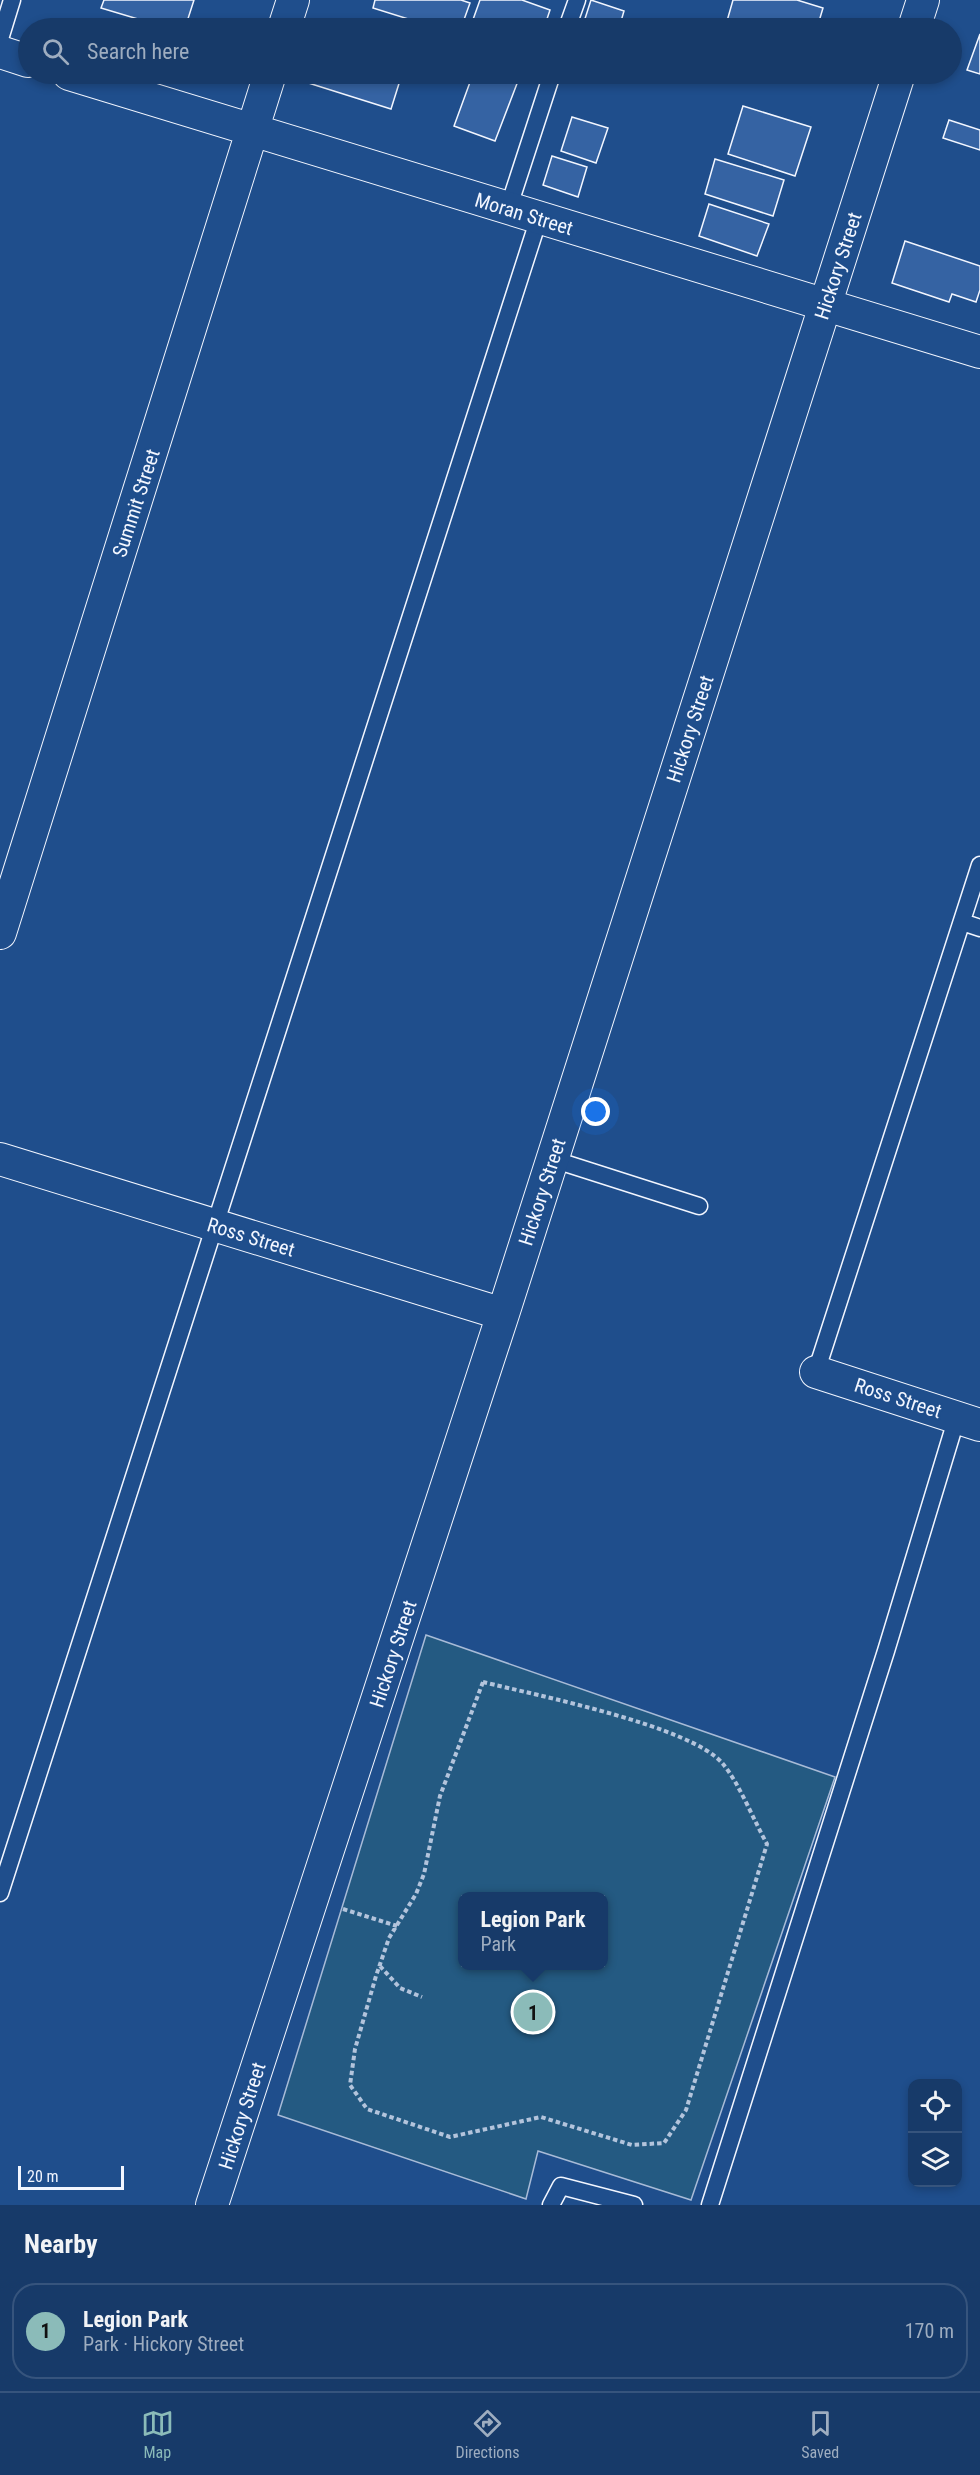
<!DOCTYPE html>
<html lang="en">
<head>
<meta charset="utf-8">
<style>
	body { margin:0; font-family:"Roboto Condensed",sans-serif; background:#244571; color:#f1f3f6 }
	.controls { position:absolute; right:18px; bottom:18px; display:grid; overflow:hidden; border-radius:12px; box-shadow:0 3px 9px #0003 }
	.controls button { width:54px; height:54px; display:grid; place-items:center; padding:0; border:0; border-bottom:2px solid #36547d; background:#173a69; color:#f1f3f6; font:30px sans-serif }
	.scale { position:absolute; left:18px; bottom:15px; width:106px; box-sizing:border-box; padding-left:6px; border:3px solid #f2f6ff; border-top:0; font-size:16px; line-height:21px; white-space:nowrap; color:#f2f6ff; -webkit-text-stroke:4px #1f4e8c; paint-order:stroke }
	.you { position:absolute; left:596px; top:1112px; width:21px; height:21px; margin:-15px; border:4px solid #fff; border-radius:50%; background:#1a73e8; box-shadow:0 0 0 9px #1a73e833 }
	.badge { display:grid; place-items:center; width:39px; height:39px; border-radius:50%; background:#8bbbb9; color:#111; font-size:20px; font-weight:700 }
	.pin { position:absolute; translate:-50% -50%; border:3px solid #fff; box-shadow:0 2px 6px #0006 }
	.popup { position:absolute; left:458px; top:1892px; width:150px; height:78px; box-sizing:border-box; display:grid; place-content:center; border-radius:12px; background:#173a69; filter:drop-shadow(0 2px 4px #0005); font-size:20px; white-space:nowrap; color:#9eadc0 }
	.popup b { font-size:22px; color:#f1f3f6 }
	.popup::after { content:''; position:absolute; left:50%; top:100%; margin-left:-12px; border:12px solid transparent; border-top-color:#173a69 }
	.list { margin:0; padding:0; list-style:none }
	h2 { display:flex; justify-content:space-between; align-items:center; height:78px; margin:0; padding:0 24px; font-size:26px }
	h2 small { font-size:20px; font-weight:400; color:#9eadc0 }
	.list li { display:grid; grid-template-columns:39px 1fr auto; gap:18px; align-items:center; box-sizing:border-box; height:96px; margin:0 12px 12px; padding:0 12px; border:2px solid #36547d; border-radius:24px }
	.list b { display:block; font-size:22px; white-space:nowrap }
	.list p { margin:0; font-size:20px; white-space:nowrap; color:#9eadc0 }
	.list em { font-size:20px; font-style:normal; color:#9eadc0 }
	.icon { flex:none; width:33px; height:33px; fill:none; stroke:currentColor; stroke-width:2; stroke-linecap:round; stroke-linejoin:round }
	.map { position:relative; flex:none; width:980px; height:2205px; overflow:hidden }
	.search { position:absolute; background:#173a69; box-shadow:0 3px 9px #0003; left:18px; right:18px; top:18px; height:66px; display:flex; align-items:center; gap:15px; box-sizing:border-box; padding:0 21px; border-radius:33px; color:#9eadc0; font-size:22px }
	.sheet { height:186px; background:#173a69 }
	nav { display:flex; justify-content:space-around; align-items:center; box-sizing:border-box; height:84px; border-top:2px solid #36547d; background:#173a69; font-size:16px; color:#9eadc0 }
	nav a { display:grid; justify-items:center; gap:3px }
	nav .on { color:#8bbbb9 }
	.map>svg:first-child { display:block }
	.green { fill:#245a82; stroke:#a8bbd7; stroke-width:1.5; fill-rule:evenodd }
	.building { fill:#3563a3; stroke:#f2f6ff; stroke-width:1.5 }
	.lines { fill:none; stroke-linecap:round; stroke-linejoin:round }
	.service-casing { stroke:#f2f6ff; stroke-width:19 }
	.minor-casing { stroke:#f2f6ff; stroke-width:34 }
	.path { stroke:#b3c4dc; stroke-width:4; stroke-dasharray:4.5 3; stroke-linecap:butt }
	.service { stroke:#1f4e8c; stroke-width:16 }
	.minor { stroke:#1f4e8c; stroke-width:32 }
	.labels { text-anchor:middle; stroke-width:4.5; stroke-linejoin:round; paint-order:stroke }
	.street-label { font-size:20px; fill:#f2f6ff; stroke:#1f4e8c }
</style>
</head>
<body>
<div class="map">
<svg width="980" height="2205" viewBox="0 0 980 2205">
	<rect width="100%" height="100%" fill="#1f4e8c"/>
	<path class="green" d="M426,1635l409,142 -144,423 -153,-49 -12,48 -248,-84zM462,1896h142v70h-142z"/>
	<path class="building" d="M104,0h90l-9,28h-17l-67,-20z
		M375,0h86l9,3 -9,25h-24l-64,-20z
		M480,0h42l28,10 -6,18h-74z
		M591,0l33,11 -5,17h-37z
		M733,0h64l26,8 -6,20h-92z
		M980,34v40l-13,-4z
		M304,74h98l-11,35 -89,-28z
		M473,74h24l21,7 -23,60 -41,-15z
		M743,106l68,21 -16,49 -67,-22z
		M572,117l36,11 -12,35 -35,-12z
		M949,120l31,10v20l-37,-12z
		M552,156l35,11 -9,30 -35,-12z
		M715,159l69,21 -11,36 -68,-22z
		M709,204l60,20 -12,32 -58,-20z
		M905,241l75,25v24l-4,12 -24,-8 -3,8 -57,-19z"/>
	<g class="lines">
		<g class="service-casing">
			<path id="service" d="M567,28l10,-28
				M0,39l12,-39
				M508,209l44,-135
				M962,922l18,6
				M552,1159l147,47
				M816,1372l164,-507
				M0,1893l539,-1675
				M551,2205l10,-19 73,19
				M710,2205l176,-554 71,-234"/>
		</g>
		<g class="minor-casing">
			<path id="minor" d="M284,28l9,-28
				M914,28l9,-28
				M0,52l28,9
				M69,74l911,278
				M0,933l270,-859
				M0,1159l503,155
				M816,1372l164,53
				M212,2205l291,-891 396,-1240"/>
		</g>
		<path class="path" d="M483,1682c52,13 209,44 240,82 16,19 31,57 44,80l-81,266 -22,33 -32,2 -91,-28 -91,20 -83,-28 -17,-24 5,-36 21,-73 13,-38 27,-44 8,-20 16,-78z
			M343,1909l54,17
			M380,1966l20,22 22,9"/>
		<use href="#service" class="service"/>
		<use href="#minor" class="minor"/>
	</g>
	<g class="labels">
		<g class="street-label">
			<text transform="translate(524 214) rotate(17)" y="7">Moran Street</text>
			<text transform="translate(838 266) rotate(-72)" y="7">Hickory Street</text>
			<text transform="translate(136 503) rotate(-72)" y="7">Summit Street</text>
			<text transform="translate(690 729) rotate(-72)" y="7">Hickory Street</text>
			<text transform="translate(542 1192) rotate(-72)" y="7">Hickory Street</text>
			<text transform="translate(251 1237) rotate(17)" y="7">Ross Street</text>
			<text transform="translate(898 1398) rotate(18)" y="7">Ross Street</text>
			<text transform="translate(393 1654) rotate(-72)" y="7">Hickory Street</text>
			<text transform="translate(242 2116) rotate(-72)" y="7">Hickory Street</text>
		</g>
	</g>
</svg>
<div class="controls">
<button><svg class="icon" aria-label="locate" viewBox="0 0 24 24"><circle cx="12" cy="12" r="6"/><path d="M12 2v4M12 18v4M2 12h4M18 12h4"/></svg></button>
<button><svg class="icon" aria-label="layers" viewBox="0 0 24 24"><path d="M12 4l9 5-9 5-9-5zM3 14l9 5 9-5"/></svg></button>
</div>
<div class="scale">20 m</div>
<div class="you"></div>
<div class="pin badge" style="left:533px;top:2012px">1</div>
<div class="popup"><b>Legion Park</b>Park</div>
<div class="search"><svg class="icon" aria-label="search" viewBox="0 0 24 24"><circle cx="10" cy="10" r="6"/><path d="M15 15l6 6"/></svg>Search here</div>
</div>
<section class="sheet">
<h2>Nearby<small></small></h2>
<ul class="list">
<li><span class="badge">1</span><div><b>Legion Park</b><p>Park · Hickory Street</p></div><em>170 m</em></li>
</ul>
</section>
<nav>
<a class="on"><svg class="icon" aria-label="map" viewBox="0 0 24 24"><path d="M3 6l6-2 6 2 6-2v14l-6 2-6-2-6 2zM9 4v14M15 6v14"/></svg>Map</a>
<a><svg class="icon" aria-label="directions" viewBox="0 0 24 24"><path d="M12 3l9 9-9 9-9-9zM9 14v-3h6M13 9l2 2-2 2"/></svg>Directions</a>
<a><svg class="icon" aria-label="saved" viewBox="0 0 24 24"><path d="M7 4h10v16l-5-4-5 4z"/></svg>Saved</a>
</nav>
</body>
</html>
